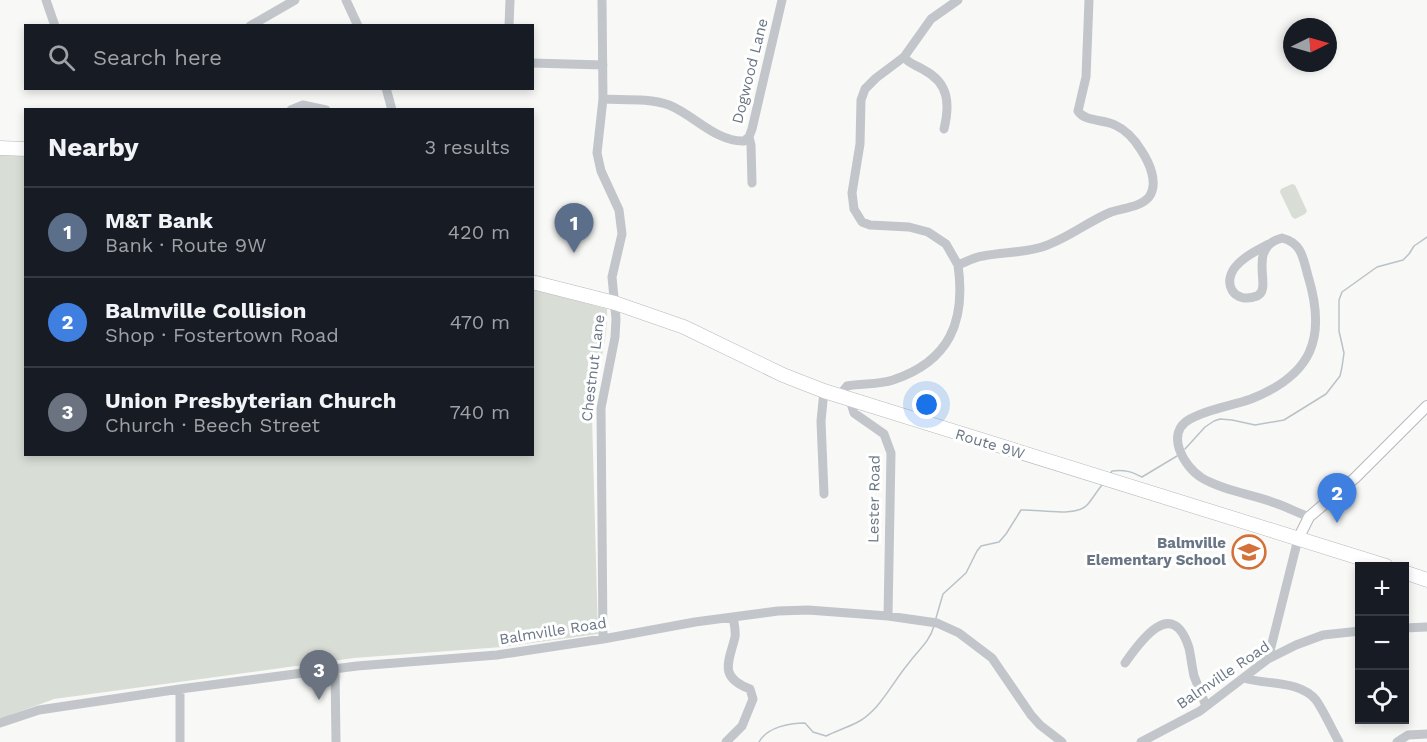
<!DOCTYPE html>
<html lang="en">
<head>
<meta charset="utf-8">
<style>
	body { margin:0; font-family:"Work Sans",sans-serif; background:#242831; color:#f1f3f6 }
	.controls { position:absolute; right:18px; bottom:18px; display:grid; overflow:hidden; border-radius:0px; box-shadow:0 3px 9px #0003 }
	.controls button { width:54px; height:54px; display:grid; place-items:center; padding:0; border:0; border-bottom:2px solid #363941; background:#171b24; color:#f1f3f6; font:30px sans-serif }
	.compass { position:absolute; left:1283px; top:18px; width:54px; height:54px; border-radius:50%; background:#171b24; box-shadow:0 3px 9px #0003; rotate:85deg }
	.you { position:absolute; left:927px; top:405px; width:21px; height:21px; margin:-15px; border:4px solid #fff; border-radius:50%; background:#1a73e8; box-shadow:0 0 0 9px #1a73e833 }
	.badge { display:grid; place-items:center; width:39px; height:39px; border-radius:50%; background:#b45309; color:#fff; font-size:20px; font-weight:700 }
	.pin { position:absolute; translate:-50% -50px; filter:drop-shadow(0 2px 3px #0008) }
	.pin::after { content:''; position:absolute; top:32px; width:21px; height:18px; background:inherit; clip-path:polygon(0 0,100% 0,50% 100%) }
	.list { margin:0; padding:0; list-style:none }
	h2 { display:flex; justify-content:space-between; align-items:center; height:78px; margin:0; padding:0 24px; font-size:26px }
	h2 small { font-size:20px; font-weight:400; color:#9ea1a6 }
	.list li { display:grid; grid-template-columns:39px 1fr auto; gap:18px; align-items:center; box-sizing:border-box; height:90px; padding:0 24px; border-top:2px solid #363941 }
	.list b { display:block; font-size:22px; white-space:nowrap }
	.list p { margin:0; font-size:20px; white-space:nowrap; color:#9ea1a6 }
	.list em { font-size:20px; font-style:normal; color:#9ea1a6 }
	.icon { flex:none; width:33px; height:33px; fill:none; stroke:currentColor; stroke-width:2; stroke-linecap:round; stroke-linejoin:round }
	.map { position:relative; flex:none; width:1427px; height:742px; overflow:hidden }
	.search { position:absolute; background:#171b24; box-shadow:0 3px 9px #0003; left:24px; top:24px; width:510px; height:66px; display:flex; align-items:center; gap:15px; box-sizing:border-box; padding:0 21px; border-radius:0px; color:#9ea1a6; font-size:22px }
	.panel { position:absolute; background:#171b24; box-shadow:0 3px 9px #0003; left:24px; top:108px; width:510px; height:348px; border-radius:0px }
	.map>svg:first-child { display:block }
	.green { fill:#d8ddd6 }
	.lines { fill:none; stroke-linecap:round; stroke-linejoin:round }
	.stream { stroke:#bac2c8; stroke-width:1.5 }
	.major-casing { stroke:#b4b7bc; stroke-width:12 }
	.highway-casing { stroke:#b5b8bc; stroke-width:15 }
	.minor { stroke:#c2c5c9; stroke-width:9 }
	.major { stroke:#fff; stroke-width:10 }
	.highway { stroke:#fff; stroke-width:14 }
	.labels { text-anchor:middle; stroke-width:6; stroke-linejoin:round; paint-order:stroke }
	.street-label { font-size:15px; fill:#6a7685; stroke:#fff }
	.poi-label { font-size:15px; font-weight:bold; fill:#6a7685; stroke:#fff; text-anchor:end }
</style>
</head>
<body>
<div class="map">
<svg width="1427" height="742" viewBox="0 0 1427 742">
	<rect width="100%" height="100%" fill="#f8f8f6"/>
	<path class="green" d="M0,155h25l1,299h506l1,-165 74,20c1,27 -6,49 -11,75 -2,10 -3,22 -4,33l6,217 -96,13 -148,11 -300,41 -54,20z
		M1292,184l3,1 12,26 -2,3 -10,5 -3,-2 -12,-25 1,-3z"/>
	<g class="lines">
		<path class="stream" d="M1185,449l20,-22 9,-6 6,-2 12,1 23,5 29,-5 42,-26 14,-18 2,-9 2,-14 -5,-22v-31l3,-8 35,-25 26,-7 6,-6 5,-8 13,-9
			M1110,474l2,-3c12,-2 20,1 30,6l35,-21
			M936,618l7,-24 23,-21 11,-22 4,-5 18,-4 7,-8 15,-24c17,-1 56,8 67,-6 5,-6 9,-13 14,-19
			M759,742c8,-15 31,-19 46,-19l8,9 13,4c10,-5 20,-8 30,-13 23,-11 36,-40 52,-59 10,-14 21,-21 26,-38"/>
		<g class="major-casing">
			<path id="major" d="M1298,539l11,-22 46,-39 72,-72"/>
		</g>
		<g class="highway-casing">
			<path id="highway" d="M0,148l26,1
				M532,282l83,21 69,24 99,48 41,16 562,175
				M1404,572l23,8"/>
		</g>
		<path class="minor" d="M46,0l9,26
			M346,0l12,26
			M602,0l1,99 -6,54 4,18 18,39 3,24 -10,43 4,42 -1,18 -14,71 2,231
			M250,26l45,-26
			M509,26l1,-26
			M904,57c5,7 12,8 20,13 25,13 26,34 20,59
			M532,63l71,2
			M386,88l6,22
			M603,99c21,1 46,-1 66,6 25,10 47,37 75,36l5,-4 3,-8 30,-129
			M291,110l12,-5 23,5
			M749,137l2,8 1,38
			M1269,244c-11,6 -23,11 -32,21 -16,17 -4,40 20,31 17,-7 -12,-48 25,-58 20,5 21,20 26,38 19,62 4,99 -57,123 -20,7 -43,10 -61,20 -26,14 -6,48 12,59 22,13 50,16 73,25 12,4 23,10 34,14
			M958,265l-12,-21 -18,-12 -19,-5 -39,-2 -8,-3 -8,-13 -2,-16 8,-49 1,-44 4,-11 11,-11 28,-21 27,-38 27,-19
			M839,396l8,-10c15,-3 31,-1 46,-6 57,-19 73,-59 65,-115 8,-3 16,-8 25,-9 20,-4 40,-3 59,-9 25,-8 45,-25 69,-35 12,-4 30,-5 38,-15 10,-14 0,-35 -8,-47 -6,-10 -15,-20 -26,-25 -12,-6 -30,-3 -37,-14l8,-34 3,-77
			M850,400l4,13 30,21 7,19 -3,163
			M824,494l-3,-73 3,-30
			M1404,628l23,-1
			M1268,659l30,-120
			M1125,663c16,-23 48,-67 64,-15 2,9 3,19 5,28 4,10 8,20 12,30
			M335,669l1,73
			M1244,678c22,7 56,2 72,22 9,13 15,28 23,42
			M0,723l39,-13 141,-21 177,-23 140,-11 106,-16 92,-17 83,-11 30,-1 80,6 49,7 22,10 33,25 39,57 9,10 22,17
			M180,742v-53
			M726,742l16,-16 11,-27 -3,-10c-32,-12 -21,-27 -15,-52 1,-7 -1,-14 -2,-20
			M1141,742l59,-31 68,-52 28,-14 27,-10 37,-4
			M1397,742l11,-7 19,-1"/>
		<use href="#major" class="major"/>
		<use href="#highway" class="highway"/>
	</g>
	<defs>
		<g id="school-ring" transform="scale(1.725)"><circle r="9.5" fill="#fff" stroke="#d4713a" stroke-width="1.5"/><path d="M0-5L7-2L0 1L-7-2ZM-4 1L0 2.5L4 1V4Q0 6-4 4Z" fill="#d4713a"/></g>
	</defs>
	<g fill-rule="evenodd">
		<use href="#school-ring" x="1249" y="552"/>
	</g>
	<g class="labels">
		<g class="street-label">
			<text transform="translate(750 71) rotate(-76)" y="5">Dogwood Lane</text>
			<text transform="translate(593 368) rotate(-83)" y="5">Chestnut Lane</text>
			<text transform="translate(990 444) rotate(17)" y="5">Route 9W</text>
			<text transform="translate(874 499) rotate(-89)" y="5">Lester Road</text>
			<text transform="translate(553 631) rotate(-9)" y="5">Balmville Road</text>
			<text transform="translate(1223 675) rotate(-34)" y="5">Balmville Road</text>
		</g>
		<g class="poi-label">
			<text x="1226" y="548">Balmville<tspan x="1226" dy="17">Elementary School</tspan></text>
		</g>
	</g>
</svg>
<div class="controls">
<button>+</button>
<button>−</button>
<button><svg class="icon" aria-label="locate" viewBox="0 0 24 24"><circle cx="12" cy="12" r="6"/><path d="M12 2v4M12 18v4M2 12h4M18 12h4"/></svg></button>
</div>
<svg class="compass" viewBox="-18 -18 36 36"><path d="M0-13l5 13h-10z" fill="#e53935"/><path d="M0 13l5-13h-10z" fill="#9ea1a6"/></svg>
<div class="you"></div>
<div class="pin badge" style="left:574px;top:253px;background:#5c6f8a">1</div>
<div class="pin badge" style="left:1337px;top:523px;background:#3f7fe0">2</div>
<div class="pin badge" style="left:319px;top:700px;background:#6b7280">3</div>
<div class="search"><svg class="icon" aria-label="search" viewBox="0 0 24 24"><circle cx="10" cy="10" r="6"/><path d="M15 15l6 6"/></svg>Search here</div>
<section class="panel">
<h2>Nearby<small>3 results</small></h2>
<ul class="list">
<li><span class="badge" style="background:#5c6f8a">1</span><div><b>M&amp;T Bank</b><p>Bank · Route 9W</p></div><em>420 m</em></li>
<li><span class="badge" style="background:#3f7fe0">2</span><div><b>Balmville Collision</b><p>Shop · Fostertown Road</p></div><em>470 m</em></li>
<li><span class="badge" style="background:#6b7280">3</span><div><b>Union Presbyterian Church</b><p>Church · Beech Street</p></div><em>740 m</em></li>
</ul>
</section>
</div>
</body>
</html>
